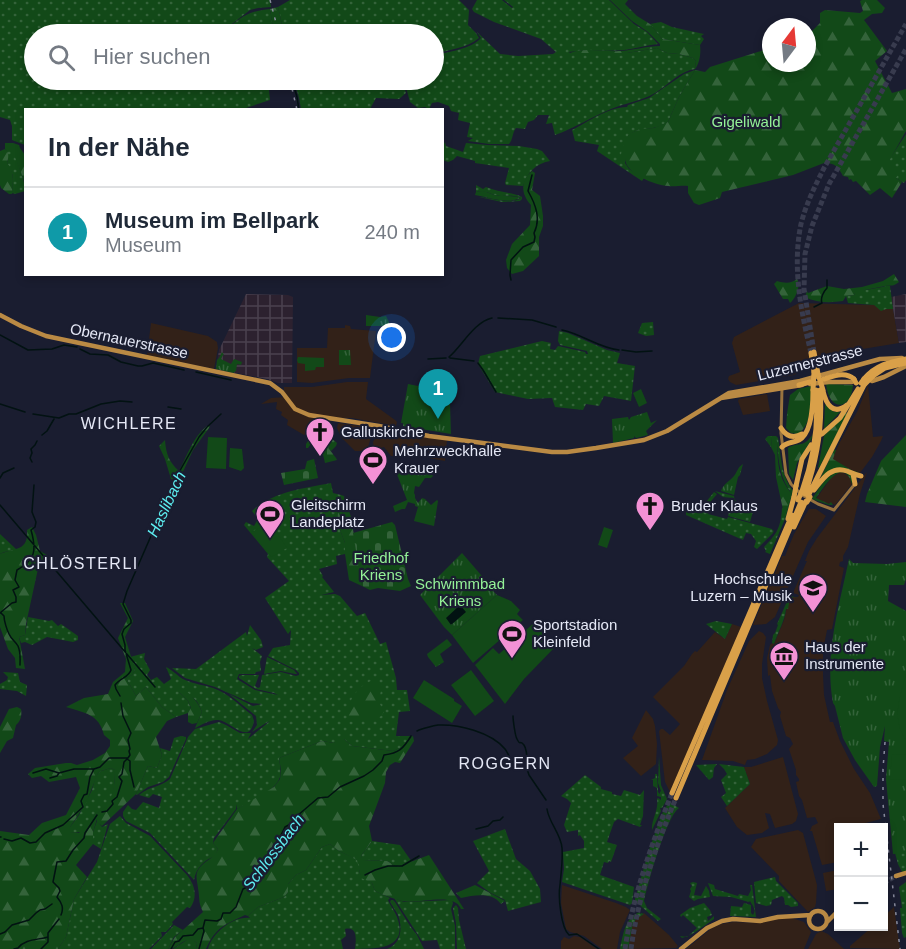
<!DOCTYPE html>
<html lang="de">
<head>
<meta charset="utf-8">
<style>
	body { margin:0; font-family:Arial,sans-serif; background:#f2f2f3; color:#1f2937 }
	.controls { position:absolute; right:18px; bottom:18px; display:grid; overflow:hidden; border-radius:0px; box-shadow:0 3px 9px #0003 }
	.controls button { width:54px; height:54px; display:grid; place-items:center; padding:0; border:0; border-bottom:2px solid #e0e1e3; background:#fff; color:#1f2937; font:30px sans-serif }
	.compass { position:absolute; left:762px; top:18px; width:54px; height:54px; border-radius:50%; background:#fff; box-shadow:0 3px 9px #0003; rotate:16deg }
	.you { position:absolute; left:392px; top:338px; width:21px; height:21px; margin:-15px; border:4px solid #fff; border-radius:50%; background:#1a73e8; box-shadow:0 0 0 9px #1a73e833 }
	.badge { display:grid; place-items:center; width:39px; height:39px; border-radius:50%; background:#7c3aed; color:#fff; font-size:20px; font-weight:700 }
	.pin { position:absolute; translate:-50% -50px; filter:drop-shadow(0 2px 3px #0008) }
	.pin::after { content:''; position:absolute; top:32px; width:21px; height:18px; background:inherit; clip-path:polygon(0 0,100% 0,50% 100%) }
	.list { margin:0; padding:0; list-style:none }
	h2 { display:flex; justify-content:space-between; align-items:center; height:78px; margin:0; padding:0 24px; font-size:26px }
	h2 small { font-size:20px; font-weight:400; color:#747a83 }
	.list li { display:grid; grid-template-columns:39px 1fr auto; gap:18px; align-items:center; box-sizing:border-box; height:90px; padding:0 24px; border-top:2px solid #e0e1e3 }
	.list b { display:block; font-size:22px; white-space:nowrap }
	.list p { margin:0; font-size:20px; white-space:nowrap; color:#747a83 }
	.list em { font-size:20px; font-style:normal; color:#747a83 }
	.icon { flex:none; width:33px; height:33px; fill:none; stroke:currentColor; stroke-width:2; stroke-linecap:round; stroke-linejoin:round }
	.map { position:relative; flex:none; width:906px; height:949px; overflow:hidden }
	.search { position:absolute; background:#fff; box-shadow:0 3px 9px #0003; left:24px; top:24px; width:420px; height:66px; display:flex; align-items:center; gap:15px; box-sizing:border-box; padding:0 21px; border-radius:33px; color:#747a83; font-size:22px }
	.panel { position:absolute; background:#fff; box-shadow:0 3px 9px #0003; left:24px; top:108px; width:420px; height:168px; border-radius:0px }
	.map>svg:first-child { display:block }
	.commercial { fill:#322118 }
	.industrial { fill:url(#industrial-grid) }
	.grass { fill:url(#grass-dots) }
	.forest { fill:url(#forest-firs); fill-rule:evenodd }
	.cemetery { fill:url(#cemetery-stones) }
	.park { fill:url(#park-tufts) }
	.pitch { fill:#124918 }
	.water { fill:url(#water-waves) }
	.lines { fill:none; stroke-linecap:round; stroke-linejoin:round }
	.stream { stroke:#021212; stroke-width:1.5 }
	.primary-tunnel { stroke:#383b4e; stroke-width:4.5; stroke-dasharray:4.5 2; stroke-linecap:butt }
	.highway-tunnel { stroke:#383b4e; stroke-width:5; stroke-dasharray:5 2.5; stroke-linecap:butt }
	.secondary { stroke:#98733f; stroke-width:3 }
	.primary { stroke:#ba8a44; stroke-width:4.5 }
	.highway { stroke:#d9a049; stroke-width:5 }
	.rail { stroke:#888b9c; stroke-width:1.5; stroke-dasharray:3 6; stroke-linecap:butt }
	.highway-bridge { stroke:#d9a049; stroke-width:5 }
	.labels { text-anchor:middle; stroke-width:4.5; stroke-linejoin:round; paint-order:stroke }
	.park-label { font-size:15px; fill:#94f297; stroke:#1a1d30 }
	.street-label { font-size:15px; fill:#e5e8f6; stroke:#1a1d30 }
	.poi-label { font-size:15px; fill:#e5e8f6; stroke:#1a1d30; text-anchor:start }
	.neighbourhood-label { font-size:16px; letter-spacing:1.5px; fill:#e5e8f6; stroke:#1a1d30 }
	.water-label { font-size:16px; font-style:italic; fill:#5dedf0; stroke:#1a1d30 }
</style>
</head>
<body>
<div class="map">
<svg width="906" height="949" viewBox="0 0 906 949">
	<defs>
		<pattern id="industrial-grid" width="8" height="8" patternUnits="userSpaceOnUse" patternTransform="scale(1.5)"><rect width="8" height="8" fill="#2c212f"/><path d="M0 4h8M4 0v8" fill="none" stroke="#4a414e"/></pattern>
		<pattern id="grass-dots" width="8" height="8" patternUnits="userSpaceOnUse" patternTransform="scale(1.5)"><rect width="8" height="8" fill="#124918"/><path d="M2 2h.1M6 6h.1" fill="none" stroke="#34633a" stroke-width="1.8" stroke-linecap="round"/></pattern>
		<pattern id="forest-firs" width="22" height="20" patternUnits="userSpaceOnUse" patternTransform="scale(1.5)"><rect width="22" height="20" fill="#124918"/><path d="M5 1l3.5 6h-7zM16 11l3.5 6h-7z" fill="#34633a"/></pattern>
		<pattern id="cemetery-stones" width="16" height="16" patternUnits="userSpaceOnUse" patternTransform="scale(1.5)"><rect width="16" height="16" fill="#124918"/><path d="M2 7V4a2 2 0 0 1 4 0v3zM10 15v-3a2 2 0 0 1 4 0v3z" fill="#34633a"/></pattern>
		<pattern id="park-tufts" width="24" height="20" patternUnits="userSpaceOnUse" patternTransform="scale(1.5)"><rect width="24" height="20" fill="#124918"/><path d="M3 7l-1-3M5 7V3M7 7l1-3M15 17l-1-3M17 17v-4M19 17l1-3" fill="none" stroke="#34633a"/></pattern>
		<pattern id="water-waves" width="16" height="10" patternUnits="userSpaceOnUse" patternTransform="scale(1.5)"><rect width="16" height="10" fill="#021212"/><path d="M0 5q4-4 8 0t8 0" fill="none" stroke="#273435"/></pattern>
	</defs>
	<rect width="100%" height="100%" fill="#1a1d30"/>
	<path class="commercial" d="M799,303l75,2 12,4h7l6,34 -79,13 2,8 -13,3 -15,8 -58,10 -6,-3 -2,-3 1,-3 11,-4 -8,-29 2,-6z
		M151,323l57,13 9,6 1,6 -4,21 -67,-14z
		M345,325l5,1 1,3 25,2 -6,47h-21l-37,5 -15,-1v-34h30l1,-20h17z
		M347,382h21l-2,17 29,21 2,2 -1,4 -44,-8h-33l-2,1 -9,14 -4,2 -17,-10 1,-5 -7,-5 1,-3 -6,-3 1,-7 -16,2 10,-6 16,-1 -3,-5v-5h28z
		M868,385l5,52 10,-1 -2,5 -9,16 -12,16 -7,-2 -21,-12 8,-17 18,-32z
		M767,394l3,17 -27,4 -5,-14 1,-2z
		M338,423l36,5 -6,19 -5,4h-8l-14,-14 -4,-9z
		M379,430l68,10 -2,21 -22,-4 -32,-1 -7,-9 -10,3 -1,-8z
		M840,472l4,1 6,4 2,7 -17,21 -4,-2 -2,1 -13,-5 15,-21z
		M867,472l-7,22 -12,53 -5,9v5l-3,1 -1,4 5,2 -12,61 -5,1 -2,10 -2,13v22l1,20 6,27h3l7,19 14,28 16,24 11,26 -27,7v1l-16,1v34l-16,3 -10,-34h-2l2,-5 6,-3 -3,-6 -8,1 -5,-18 -3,-4 -3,-14 3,-1v-2l-3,-4v-5l-7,-21 4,-5 -3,-6 -4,-2 -6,-20 1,-4 -3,-4 -6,-17 -2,-16 -2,1 -1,-18 3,-13 2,-2 2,1 10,-24 5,-22h3v-1h6l1,-2 -6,-2 13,-30 1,-2h-2l4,-10 8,-13z
		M809,509h7l10,7 -18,26 -33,75 -9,7 -13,1 29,-69h3l9,-22z
		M732,624l9,3 -71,165 -5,-10 -6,-51 2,-2h2l7,6 10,-11 -27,-27 31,-31 8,-12 3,-3 2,1 18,-20 10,7z
		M759,631l4,2 3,4 -4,27v14l5,23 11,39 -1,5 -10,9 -12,5 -8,1 -2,5 -12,-4 -31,-1 25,-70 22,-49z
		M646,710l7,9 2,7 2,18 -1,20 -15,12 -18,-18 15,-12 -6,-8z
		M783,757l15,57 -2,7 -4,3 -17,4 -5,-14 -5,-1 4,15 -7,5 -15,2 -10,-8 -12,-19 25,-24 -6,-17h7z
		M798,830l5,3 14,52 -1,18 -1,4 -7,5 -29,-31v-5l-28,-29 5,-8z
		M838,870v19l-12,2 -3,-18z
		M562,885l54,18 10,4 4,3 -10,22 -3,17h-15l-18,-13 -14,-4 -4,-3 -5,-26z
		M894,907l6,42 -50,-1v-2l22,-19 12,-1v-10z
		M644,913l25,22 9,11 -2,2 -48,1 5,-27z
		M779,918h13l12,4 7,10 -7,17h-118l26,-21 9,-4 13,-2 24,1z
		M821,931l7,3 16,15h-36l8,-15z
		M574,936l6,1 17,12h-36v-8l3,-4 5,2z"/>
	<path class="industrial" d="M246,294l42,1 5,2 -1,86h-14l-11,-4 -51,-10 3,-19z
		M906,294v48l-7,1 -8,-46z"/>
	<path class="grass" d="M0,0h270l1,7 -13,1 -8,2 -31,24h-185v46h183l52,10 1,10 -30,10h-214l-1,35 -13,-5v-14l-2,-6 -10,-3z
		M290,0h169l10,10 -1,15 8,8 3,5c-12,10 -31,12 -45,16v-20h-150l-6,-27z
		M477,0h25l10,8 1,-1 -9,-7h105l25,24 13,8 11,12c-12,1 -23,5 -34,6 -19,2 -36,-1 -55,2l1,1h57l30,-5 10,5 12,1 14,4 3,3 -1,8c-15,2 -27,16 -40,24 -13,8 -30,10 -44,16 -20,8 -36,19 -56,26l-3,-12 -6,1 3,-9h-11l-4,5 -6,2 -3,7 -9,-1c-4,5 -3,12 -7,16h-20l-21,-3 5,-3 -6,-1 3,-14 -12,-3 1,-7 -8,-2 -2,-5 -11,-4 -6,1 -3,6 -4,-2 -7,1 -8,-6 -6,-22h30v-25c14,-3 37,-6 47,-17l-4,-6 23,22 18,2 35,-2 3,-2 -15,-13 -47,-17 -20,-10 -2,-3z
		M270,9l4,25h-52c16,-15 25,-23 48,-25z
		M661,22l11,5 32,7 -3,2 3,3 -4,6 -38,-6 -12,-15z
		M695,70l-16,27 -11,25c-4,2 -10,5 -15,6 -11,2 -16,0 -25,8l-3,27 4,6 15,9 -2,3 -45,-30 2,-6 -24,-4 -3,-11c16,-8 36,-23 55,-23l1,-2 21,-7 35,-24z
		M224,80h63l-1,6 -11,3z
		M294,80h108l4,13 -7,6 -23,-1 -6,11h-69l-2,-11z
		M906,134v46l-2,3 -8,-5 -9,-15z
		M445,142l1,4 17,6 3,-9 21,2 32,1 18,3 5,2 8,10c-15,3 -22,11 -27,25l-17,-1 -1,-2 4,-15 -34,-5v-2l-18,-5 -4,4 -5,2 -5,-2v-14z
		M5,143h8c1,17 12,32 12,48l-10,3 -3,-1c1,-16 3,-16 -5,-30 1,-5 2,-10 -2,-14z
		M476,185l7,4 3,-2c11,5 25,5 36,10v2l-2,2 -18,1 -23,-5c13,1 31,8 42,1 -7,-3 -12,-2 -20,-2 -11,-1 -13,-6 -25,-4z
		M886,286h4l3,23h-7l-5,2 -7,-6 -26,-2 -2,-7 8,-1 1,-2c10,-4 20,-4 31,-7z
		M653,322l1,13 -8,1 -8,-3 4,-10z
		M559,331l9,2 39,17 13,3 -3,10 18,3 -4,35 -27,-5 -5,10 -13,-2 -3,6 -28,-3 -3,-9 -24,1 -33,-7 -17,-28 2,-8 62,-15 9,2 -1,6 5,1 3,-4 27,6 1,2h2l-1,-3 -27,-6 -2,-4z
		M317,428l6,1 1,3 13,11 -1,3 -5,5 -10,-11c-7,1 -9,2 -13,8h-2v-4z
		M768,436h8l2,2c4,22 2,34 15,53l-1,3c-12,-15 -14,-34 -15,-53l-5,-3 -1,9 -6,-8z
		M840,471l10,3 3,3 -1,7c-9,-29 -28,3 -36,14l13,6 2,-2 2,3h-4l-17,-6c9,-13 12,-22 28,-28z
		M331,483l2,10 8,2 -2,9 -2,18 8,21v11l-9,2 1,8 -18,5 4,7 -1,1 12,15 -13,3 14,-1 5,2 17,20 8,-3 15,31 6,-2 10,36 1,12h10l3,21 -11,1 -3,24h17l-11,11 -9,4 -41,-5 -8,-7 -10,4 -12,-2 -43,17c1,6 2,13 1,19 -4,14 -30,25 -43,32v-5l-1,5 -22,29 -1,5 5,6 -3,7c-11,4 -19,12 -21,24l-44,-47 -24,-12 -3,-5v-4l5,-7 4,4 4,1 7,-8 16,6 3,-11 -9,-3 -4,4 -10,-3c11,-9 22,-8 31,-16l18,-42 7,-8 24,-7 7,3 14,8h11l-3,6 22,-18 -4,2 -14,9 5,-7 -1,-9 -27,-22 24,12 9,-2 -11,-1 -36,-16 -30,-9 -13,-10 24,1 50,-37 1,4 3,-11 11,15 2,7 -7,3 -4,-2 10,8 -2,6 1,9 -5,1 -1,2h-16l-2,5 18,11 23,5 -4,-2 -18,-4 -17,-11v-2l3,-1h17l-4,11 3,2 2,-1 2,-12 19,-3 15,4 3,-1v-2l-3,-3 -28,-14 5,-8 17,-3 1,-15 -3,4 -23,-36 24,-17 -22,-24 1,-3 -24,-29 2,-3 8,4 4,-7 -6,-8c20,-19 53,-23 79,-28z
		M715,491l19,5c0,9 13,8 20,12l-4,14 -22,-6 2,-9 3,-4v-5l-10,-1z
		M714,492l3,2 -10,12 3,3 -2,5 19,5 1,-2 44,12 1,2 1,-1 -1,3 -16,16 -3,-2 2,-6 -5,-7 -5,-1 -3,7 -57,-25v-4h13z
		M782,508l2,1 1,10 -15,35 -5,-2 1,-1 -2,-4c13,-13 17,-20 18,-39z
		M0,534l17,16 -13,2 -4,2z
		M791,596l7,2 -5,-1 -1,2 -2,-1 -2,11h-2c-1,11 -8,23 -12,35l-2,-1 1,-8 2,-2 3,-8 -1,-1 12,-27z
		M28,617l21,4 3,-1 6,6 3,-2 17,12v4l-5,2 -26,-5 -15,8 -7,-3 -4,1 -2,-6 6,-2z
		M716,621l16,3 -7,15 -19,-15z
		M145,653l-1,6 6,11 -3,5 4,5 6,-3 7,7 7,-5 -5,-12c7,3 12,10 19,13 9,4 19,5 28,8 15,5 27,18 39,27l2,6c-5,26 -24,-1 -36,-1 -7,-1 -17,5 -23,8l7,-16c-6,-15 -9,-16 -23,-20l9,9 3,8 -3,4 -12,4 -14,-10 -16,-20 -10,9 -10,-18 6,-3 3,-5 -5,-13z
		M267,657l27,13 3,4h-2l-14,-3 -17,3z
		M3,672l15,1 2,9 7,3 -1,11 -9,-5 -17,-2v-5l7,-4 1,-3z
		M181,736l5,1v2l-17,38 -6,5 -15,5 -11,8 -1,-1 12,-28 9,2 5,-13 -2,-7 10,3 4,-13z
		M659,757l2,28 6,14 -5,9h-2l1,3 -9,19c-1,-10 7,-20 5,-31l1,-1 3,2v-3l-4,-1v-8l-4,-2v-6h-2l4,-2v-4h2l1,18 2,2v-2l1,-1 -3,-8z
		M717,764l-3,4 -1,9 -4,3 -13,-15z
		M719,764l25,3 6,17 -23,22 -6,-9 5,-4 -5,-13 6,-6 -3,-5z
		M111,768l4,2c0,20 -2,36 -21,45l-4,12c-8,4 -12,7 -20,5v-5l9,-12 13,-25 3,-11 3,-6 3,-2z
		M585,775l16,12v2l11,3v2l9,2 3,-6 16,5 4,-5 -1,26 -3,9h2l-2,2 -22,-8 -4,3 -7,20 10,3 -6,17 -2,-1 -1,2 -4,-1 -4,13 34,12 -2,16 -2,2 -68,-23 2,-13 -1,-17 21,-4v-7l-4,-6 -2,1v-6l-11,2 -3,-7 7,-22 -4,-4 -6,-3z
		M669,802l10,6c-13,9 -31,75 -35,93l3,7 14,11 -3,2 -23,-20v-2l14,-49 13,-36z
		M120,816l6,7 24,13 37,39c8,10 11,22 3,33l-3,-1 -15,15 1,2 -7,8h-5l1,4 -13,13h-91l8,-12 8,-38 23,-37 13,-38z
		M97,821l5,6 6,-3 -7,25 -8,-5v-12z
		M505,829l11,30 14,12 10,18 1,13 -33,9 -3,-11 -16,-8 -12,-9 12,-12 -16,-30z
		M372,841l28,4 12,17 -15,5 -10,-6 -25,-1 -1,-4z
		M330,844l9,7 19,9 2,14 12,9 3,8 15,7 -2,2c2,6 7,11 9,17 12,32 -20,32 -42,32 1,-9 3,-23 -10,-20l1,7 -5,4 2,9h-135c4,-16 25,-33 42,-31l-2,-2 10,-9 26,-10 4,-5v-8l8,-9 10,-5 16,-23z
		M895,853h11v18l-4,1 -4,-8z
		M775,877l1,4 22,22v3l-7,1 -3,-2h-3l-1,-7 -2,-2 -10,4 -1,5 -5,1 -10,-3 -2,-21z
		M693,882l4,1 -3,12 7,1 5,-10 3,5 1,6 -12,2 -4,2 -5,-4 2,-6 -1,-2 2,-3 -2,-3z
		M906,882v55l-2,1 -2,-5 -2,-25h2l-3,-21z
		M708,883l6,2 1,4 23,7 1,-2 9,2 3,-6 -1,-5h2l4,32 -26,-1 1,-10 11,1 2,-4 7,2v8l2,2c4,-6 -1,-10 -3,-14l-1,1 -18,-5 -18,-1z
		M394,898l10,4 48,-2 1,3 -2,6 4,17v23h-15l-3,-9 -15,1z
		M391,900h2l2,2 15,24 7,9 7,14h-37c14,-5 16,-21 11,-34 -2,-4 -5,-8 -8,-13z
		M704,903l6,7 2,5 -5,2 1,4 6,-5v3c-9,6 -22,17 -32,19l-2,-2 7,1 10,-9 -14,-13 -2,2 -1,-2 10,-7z
		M456,905l2,3 1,12 7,29h-9l-1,-26 -3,-15z
		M640,912v2l1,-1 3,1 -9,6v2l-2,1 -5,26h-8c3,-14 5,-32 20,-37z
		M174,925l9,5 -9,7 -6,12h-17z
		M191,939l6,4 -1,6h-23l14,-9z"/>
	<path class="forest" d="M610,0h18l-3,4 12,12 13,8 12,15 38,6c1,7 0,18 -5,24l1,-8 -3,-3 -14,-4 -12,-1 -10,-5 -30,5h-57c13,-6 35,-1 51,-2 13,-1 26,-5 39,-5v-2l-12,-12 -16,-11z
		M862,0h15l8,8 -3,5 -10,1 -8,6 23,31 -12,10 17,32 14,-4v42l-18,32 12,8 -4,7 6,4 -10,16 -12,-10 -10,7 -14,-14 -3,1 -2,-3 -2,1 -1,-3 -5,-1c-5,-9 -7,-13 -19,-13l-31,12 -71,17 -2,6 -21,7 -5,-2 -6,-10v-7c-6,-1 -13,1 -20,0 -13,-1 -43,-12 -43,-28l-4,-3c1,-9 4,-14 8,-21l11,-5 14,-1 14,-6 11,-25 16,-27 10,2 5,-5 60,-19 1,15h36v-27l13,-13v-10l5,-3 35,3 3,-2 -3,-10z
		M278,7l6,27h-10l-4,-25z
		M13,143l6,2 1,3 5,7v28l-12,-31z
		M5,149c5,4 3,9 2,14 8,9 6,20 5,31h-3l-8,-6 -1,-3v-34z
		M532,171l3,2 -3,17 8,6 3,20v10l-4,11v19l-16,15 -11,3 -5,-6 -1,-8 6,-16 18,-19 1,-20c-10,-11 -11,-24 1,-34z
		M482,191c4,0 8,3 13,4 9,2 18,0 25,3 -13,7 -31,-1 -45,-3l1,-3z
		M894,274l5,8c-6,5 -8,3 -14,4 -7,1 -13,3 -20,4l-6,5 -4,-2 -1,2 -8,1 -3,5c-13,2 -26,2 -38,-4l2,-6 1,2 19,-7 17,3 18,-2 21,-6z
		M797,279c4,7 -1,19 -7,24l-2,-4h-5l-9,-15 3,-3c7,2 14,3 20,-2z
		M826,384l27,1c-2,26 -24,27 -27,-1z
		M811,386c0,15 1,39 -13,48l-7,-1 -5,-5 1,-14 3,-19 8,-6z
		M825,404l9,8h6l-16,17z
		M846,412l1,2 -28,54h-1l6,-32z
		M207,426h3l-1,2 -16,22 -35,76h-3l19,-46 -3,-1 -6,-20 -6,-13 6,-6c1,14 4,22 14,31 8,-15 14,-34 28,-45z
		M813,434l-2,6 -14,23 -4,17 -4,-6 -1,-26c11,-7 15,1 25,-14z
		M906,435v72l-41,-5 2,-8 14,-33z
		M775,437l2,4c1,22 0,35 15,53l-7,25 -9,-42 -1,-22 -4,-8 1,-9z
		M834,450h2l-3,9 20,12 5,1 -2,2 -9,-5 -27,10z
		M341,495l3,1 7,21 11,69 -13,-6 -4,-26v-11l-8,-21 2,-18z
		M32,527l4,8 4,16 7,4v4l-2,3 -6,2 -13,60 -1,11 -6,2 6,32 -9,-1 -1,-10 -7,-9 -8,-22v-73c13,-6 29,-2 27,-24z
		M120,603h5l8,18 -8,16 10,33 -3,5 -6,3 10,18 10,-9 16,20 14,10 -9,4 -11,16 6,18 -5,13 -9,-2 -12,28 -34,32 -5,-4v-3l-4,13v12l-17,21 11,12 -13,22 -8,38 -8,12h-58v-118l29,4 13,-12 24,-8 14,-27 -4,-11 -27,5 -8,-6 -9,2 -4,-4 7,-6 31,-5h5l6,2 16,-5 12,-7 5,-7v-6l-6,-5c-5,-21 -19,-22 -38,-28l18,-9 24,-4 5,-12 12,-10 1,-13 -8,-21 10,-20zM111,768l4,2c0,21 -4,36 -21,45l-5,12 -7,1 -3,5 -9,-1v-5l16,-24 12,-30 3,-2z
		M373,680l9,4 -3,18 5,10c-1,1 -2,3 -3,4 -5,4 -26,6 -32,5l-3,-7c4,-16 12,-28 27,-34z
		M180,687c11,7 17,13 22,25l-5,11 -5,1 -4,-2v-9l3,-5 -3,-7 -9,-9 -1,-4z
		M17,707l4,2c1,6 0,12 -5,16l-3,13 -6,3 -7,12v-26l9,-18z
		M413,736l1,5 -14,22 -5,-1 -5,3 -4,7 -1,11 -16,43 3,15 -11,15 2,4 24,1 10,6 32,-12 35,54h-3c-7,-18 -43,-4 -59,-8 -9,-3 -18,-5 -27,-10l-3,-8 -11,-5 -4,-18 -18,-9 -9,-7 -8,3 -16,23 -10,5 -8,9v8l-4,5 -26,10 -10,9 -3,-1c-21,10 -29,12 -39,34h-10l1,-6c-14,-9 -16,6 -29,6l7,-12 28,-25c-5,-10 -3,-13 -5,-24 -1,-9 -4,-15 3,-22 7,-7 14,-9 17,-17l-5,-6 2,-3 22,-31 37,-22 6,-8 1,-9 -2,-12 43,-17 12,2 6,-5 4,1 8,7 41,5 9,-4z
		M475,885l30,16 -4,3c-9,-12 -26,-9 -40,-6l-5,-5z"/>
	<path class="cemetery" d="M326,445l10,13 1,2 -12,3 -4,-17z
		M314,459l4,19 -34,7 -3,-12 24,-4 2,-8z
		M392,522l3,3 13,54 3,7 -11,5 -22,-3 -8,2 -8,-4 -9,-53z"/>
	<path class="park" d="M366,315l14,2 6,-1 3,6v4h-23z
		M339,350h11l1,15h-12z
		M222,352l2,3h-1l-2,4 10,5 3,-5 8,3 -1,3 -4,-1 -1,7 -3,2 -17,-4 1,-9 2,-2z
		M298,357l26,1v9h-8l-1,3 -10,1v-7l-7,-1 -1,-3z
		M408,384l15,3 2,5 25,11 1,31 -48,-8v-3h-2z
		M647,412l4,11 6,-3 -11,11 2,4 -12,3 -2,-2v2l-21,5 -1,-24 16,-2 1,3 2,-3z
		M395,461h3c1,8 7,13 12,13l3,-6 1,3h6l2,-1 5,-1 6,7 -2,2h-6l-6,9 -4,-1 -1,7 1,2v3l3,5 4,-5 3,1 6,6 6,-5 1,1 -4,25 -20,-5 4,-14 -3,-1v-2l-7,-2 -3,7h-3l-7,3 -2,-6 14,-6 -14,-36z
		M743,464l-3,11 -2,2 -4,18 -13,-4c3,-8 8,-9 13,-15 4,-5 3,-8 9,-12z
		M462,553l32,37 -1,1 4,4 -45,40 -8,-8 -24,-32z
		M849,559l4,4 34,1 19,-2v17l-2,6h-15l-1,16 18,10v242l-13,1 -7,-75 3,-37 -5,-1 1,-15 -5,21 -3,39 -3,1 -19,-27 -12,-22 -8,-32 -2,-3c-9,-49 6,-96 16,-144z
		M447,639l5,6 -12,9 4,8 -8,5 -8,-10 -1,-3z"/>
	<path class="pitch" d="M641,389l6,14 -8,4 -6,-14z
		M208,437l19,1 -1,31 -20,-1z
		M230,448l12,1 2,19 -3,3 -12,-4z
		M270,523l17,25 -16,9 -20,-25z
		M604,527l9,3 -6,18 -9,-3z
		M497,595l14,6 9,9 -3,4 6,6 -50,43 -21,-28z
		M535,622l20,25 -31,32 -19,25 -30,-39 18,-17 6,6z
		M471,670l23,31 -19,15 -24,-31z
		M906,674v66c-15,-22 -6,-42 0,-66z
		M424,680l30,19v2l8,5 -10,17 -39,-25z
		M892,754l14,1v25l-16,-1z"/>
	<path class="water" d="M460,605l6,7 -15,13 -5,-7z"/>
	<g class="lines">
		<path class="stream" d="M292,80l5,17 2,13
			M511,280l-1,-5 1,-15 12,-13 11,-5 1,-5 -1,-4c7,-14 2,-28 -6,-42l4,-16
			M814,307l8,-4c-2,-5 2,-12 5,-15v-8
			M498,318l34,2 24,7
			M562,330c20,4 37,18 57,20
			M0,335l28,15 24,-1 12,-4 13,2
			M80,349l10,5 18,1 13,7 17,4h4l11,-3 31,7
			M622,350l14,2 16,-1
			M449,357c13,-11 25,-35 43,-39
			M450,358l24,3
			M428,359l18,-1
			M478,363l5,7 13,22
			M196,372l35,8
			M0,404l25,8
			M168,407l13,2
			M33,414l26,4 10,-4h7l25,-10 19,-3 12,1
			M42,435l5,-4 7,-12
			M32,462l-2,-4 2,-5 -1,-4 4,-4 2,-4
			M0,478l3,-5 11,-5
			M0,505l155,182
			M0,613l12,-10 4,-1v-5l-3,-7 6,-3 -4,-7 2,-10c18,-10 20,-19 14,-40l4,-3 1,-5 -4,-10 2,-27
			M1,613l3,3c0,5 3,14 5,18 2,5 7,8 9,12 3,7 2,13 2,19
			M120,696l-4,-7 -1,-4c5,-7 14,-8 16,-15l-6,-20v-5l-3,-11 2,-5 7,-6v-3l-8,-16 4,-13 51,-117 21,-37 8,-10 14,-13
			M513,716c0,3 2,20 4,23 4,8 2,0 7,6 4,6 3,18 3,24
			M417,731l2,-1c6,-2 13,-4 19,-5 20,-1 53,7 67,24 3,4 6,11 9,17l10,1 3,2 2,6 17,25
			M127,759l3,2v9l4,17
			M33,773l13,-4 13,4 15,-4h20l6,-2 9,-9h19l2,-3 -1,-4 1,-2 -2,-9 3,-7 -8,-17 -2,-13
			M50,778l7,-2 2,-3
			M547,809c2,14 14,25 15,39 1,13 -1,25 -2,37 -2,12 1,43 9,50l8,-1 22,15
			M102,812l5,-1 6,-7 -1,-3 5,-4 5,-16 -3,-4 3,-3 2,-12 3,-3
			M476,829l12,-3 5,-5 7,-1 3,-3
			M0,837h1
			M4,839l8,2 9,-3 9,5 6,-1 9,-9 18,-8 20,-18 -2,-6 3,-6 3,-1 3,-17 4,-8
			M365,875l10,-5 13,-4h14l17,-10
			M61,915c3,-7 1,-12 -4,-18l3,-6 -1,-3 -6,-6 4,-20 9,-1 7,-11 11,-12 1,-5 12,-18
			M0,934l5,-2 7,-7 17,-5 7,-7 4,-3 5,-1 7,-5
			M14,949l4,-1c7,-9 19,-8 30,-11
			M41,949l7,-7v-9l11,-14
			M171,949l4,-7 4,-1 4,-5 10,-1 5,-6 5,-1 2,-8 12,1 4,-2 2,-6h7l6,-6 7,-18 8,-4 16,-25 2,-8 9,-11 7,-14 11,-6 1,-5 21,-18 10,-1 12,-10 24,-11 9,-6 9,-9 2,-6c15,-2 19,-6 27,-19
			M199,949l5,-18 -1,-3"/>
		<path class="primary-tunnel" d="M884,883l12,-7"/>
		<path class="highway-tunnel" d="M814,352l-10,-63 1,-35 7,-28 17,-42 77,-135
			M811,353c-10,-41 -19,-86 -10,-129 5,-20 14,-38 23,-56l82,-144
			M625,949c8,-54 27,-106 47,-156
			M631,949c7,-52 25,-103 45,-151"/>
		<path class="secondary" d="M782,387l-1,46 5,41 5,10 11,11 16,9 16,6 20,-25"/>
		<path class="primary" d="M0,315l21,11 25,10 224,47 12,9 13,17 14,6 70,11 50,10 123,16h15l29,-4 48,-8 23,-9 62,-38 71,-12 80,-22 22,-1
			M872,381l12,-4 22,-11
			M810,384l19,-2h23
			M721,398l81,-13
			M896,876l10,-3
			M809 920a9 9 0 1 1 18 0a9 9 0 1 1-18 0Z
			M827,922l11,-11
			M681,949l26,-21 15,-7 11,-2 27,2 18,-4 33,-2"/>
		<path class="highway" d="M814,352l4,22
			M811,353l3,19
			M873,376l12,-8 21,-5
			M824,379c10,-3 21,-8 30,0
			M864,379c12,-14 25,-17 42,-20
			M799,385l11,-3
			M823,391c3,13 10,25 24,14
			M781,428c5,8 12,11 21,6
			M822,434l18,-16 18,-29
			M782,447c5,-5 11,-4 17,-7 13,-7 14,-37 14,-50
			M853,474l2,10
			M796,486l6,-27 9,-14
			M814,490c8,-10 17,-25 33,-19 5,2 8,4 14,5
			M802,491c12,-33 17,-66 14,-101
			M805,494c12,-34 18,-68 15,-104
			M808,496l56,-111
			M788,519l6,-22
			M794,527l12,-26
			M672,793l120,-278
			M676,798l125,-296"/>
		<path class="rail" d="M270,0l9,34
			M290,80l7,30
			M885,742l-2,27v35l17,145"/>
		<path class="highway-bridge" d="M818,374l5,16
			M854,379l2,4
			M861,383l3,-4
			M864,385l9,-9
			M813,390l1,-18
			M794,497l2,-11
			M798,500l4,-9
			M807,502l3,-5"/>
	</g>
	<defs>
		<g id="church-pin" transform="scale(1.5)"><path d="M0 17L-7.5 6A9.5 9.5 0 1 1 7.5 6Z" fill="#f391d5" stroke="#1a1d30"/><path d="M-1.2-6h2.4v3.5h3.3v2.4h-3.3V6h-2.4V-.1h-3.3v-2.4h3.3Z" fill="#111"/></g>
		<g id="stadium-pin" transform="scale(1.5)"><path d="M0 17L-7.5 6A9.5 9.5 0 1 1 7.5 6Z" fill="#f391d5" stroke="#1a1d30"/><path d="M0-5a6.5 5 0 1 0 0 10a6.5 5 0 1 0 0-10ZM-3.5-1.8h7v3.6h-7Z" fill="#111"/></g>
		<g id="university-pin" transform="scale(1.5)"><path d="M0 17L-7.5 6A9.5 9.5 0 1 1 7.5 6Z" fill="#f391d5" stroke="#1a1d30"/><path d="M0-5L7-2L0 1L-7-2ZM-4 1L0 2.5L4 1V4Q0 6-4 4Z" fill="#111"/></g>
		<g id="museum-pin" transform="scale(1.5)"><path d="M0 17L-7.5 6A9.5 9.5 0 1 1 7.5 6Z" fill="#f391d5" stroke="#1a1d30"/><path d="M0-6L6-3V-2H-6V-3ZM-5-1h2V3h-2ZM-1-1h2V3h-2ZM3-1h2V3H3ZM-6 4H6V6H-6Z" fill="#111"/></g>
	</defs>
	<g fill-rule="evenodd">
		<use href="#church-pin" x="320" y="432"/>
		<use href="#stadium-pin" x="373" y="460"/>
		<use href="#church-pin" x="650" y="506"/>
		<use href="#stadium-pin" x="270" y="514"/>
		<use href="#university-pin" x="813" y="588"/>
		<use href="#stadium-pin" x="512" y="634"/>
		<use href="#museum-pin" x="784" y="656"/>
	</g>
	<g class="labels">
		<g class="park-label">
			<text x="746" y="127">Gigeliwald</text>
			<text x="381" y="563">Friedhof<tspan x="381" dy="17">Kriens</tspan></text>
			<text x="460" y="589">Schwimmbad<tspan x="460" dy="17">Kriens</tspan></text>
		</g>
		<g class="street-label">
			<text transform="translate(129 341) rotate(12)" y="5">Obernauerstrasse</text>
			<text transform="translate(810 363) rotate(-14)" y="5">Luzernerstrasse</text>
		</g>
		<g class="poi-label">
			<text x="341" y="437">Galluskirche</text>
			<text x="394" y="456">Mehrzweckhalle<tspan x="394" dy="17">Krauer</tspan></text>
			<text x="291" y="510">Gleitschirm<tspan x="291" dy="17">Landeplatz</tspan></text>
			<text x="671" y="511">Bruder Klaus</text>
			<text x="792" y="584" text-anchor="end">Hochschule<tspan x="792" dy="17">Luzern – Musik</tspan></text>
			<text x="533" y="630">Sportstadion<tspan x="533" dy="17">Kleinfeld</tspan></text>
			<text x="805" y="652">Haus der<tspan x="805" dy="17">Instrumente</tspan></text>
		</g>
		<g class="neighbourhood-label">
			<text x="129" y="429">WICHLERE</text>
			<text x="81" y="569">CHLÖSTERLI</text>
			<text x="505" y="769">ROGGERN</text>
		</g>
		<g class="water-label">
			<text transform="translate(166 504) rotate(-65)" y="6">Haslibach</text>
			<text transform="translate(273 852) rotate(-53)" y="6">Schlossbach</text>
		</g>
	</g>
</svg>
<div class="controls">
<button>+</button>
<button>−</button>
</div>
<svg class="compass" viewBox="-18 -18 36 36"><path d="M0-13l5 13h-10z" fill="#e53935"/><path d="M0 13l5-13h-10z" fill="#747a83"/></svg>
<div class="you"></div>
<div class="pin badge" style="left:438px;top:419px;background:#0f9aa8">1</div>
<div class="search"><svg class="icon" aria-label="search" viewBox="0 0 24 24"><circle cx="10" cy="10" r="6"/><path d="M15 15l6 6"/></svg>Hier suchen</div>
<section class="panel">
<h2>In der Nähe<small></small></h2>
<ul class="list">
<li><span class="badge" style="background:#0f9aa8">1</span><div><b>Museum im Bellpark</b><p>Museum</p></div><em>240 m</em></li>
</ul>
</section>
</div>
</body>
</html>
